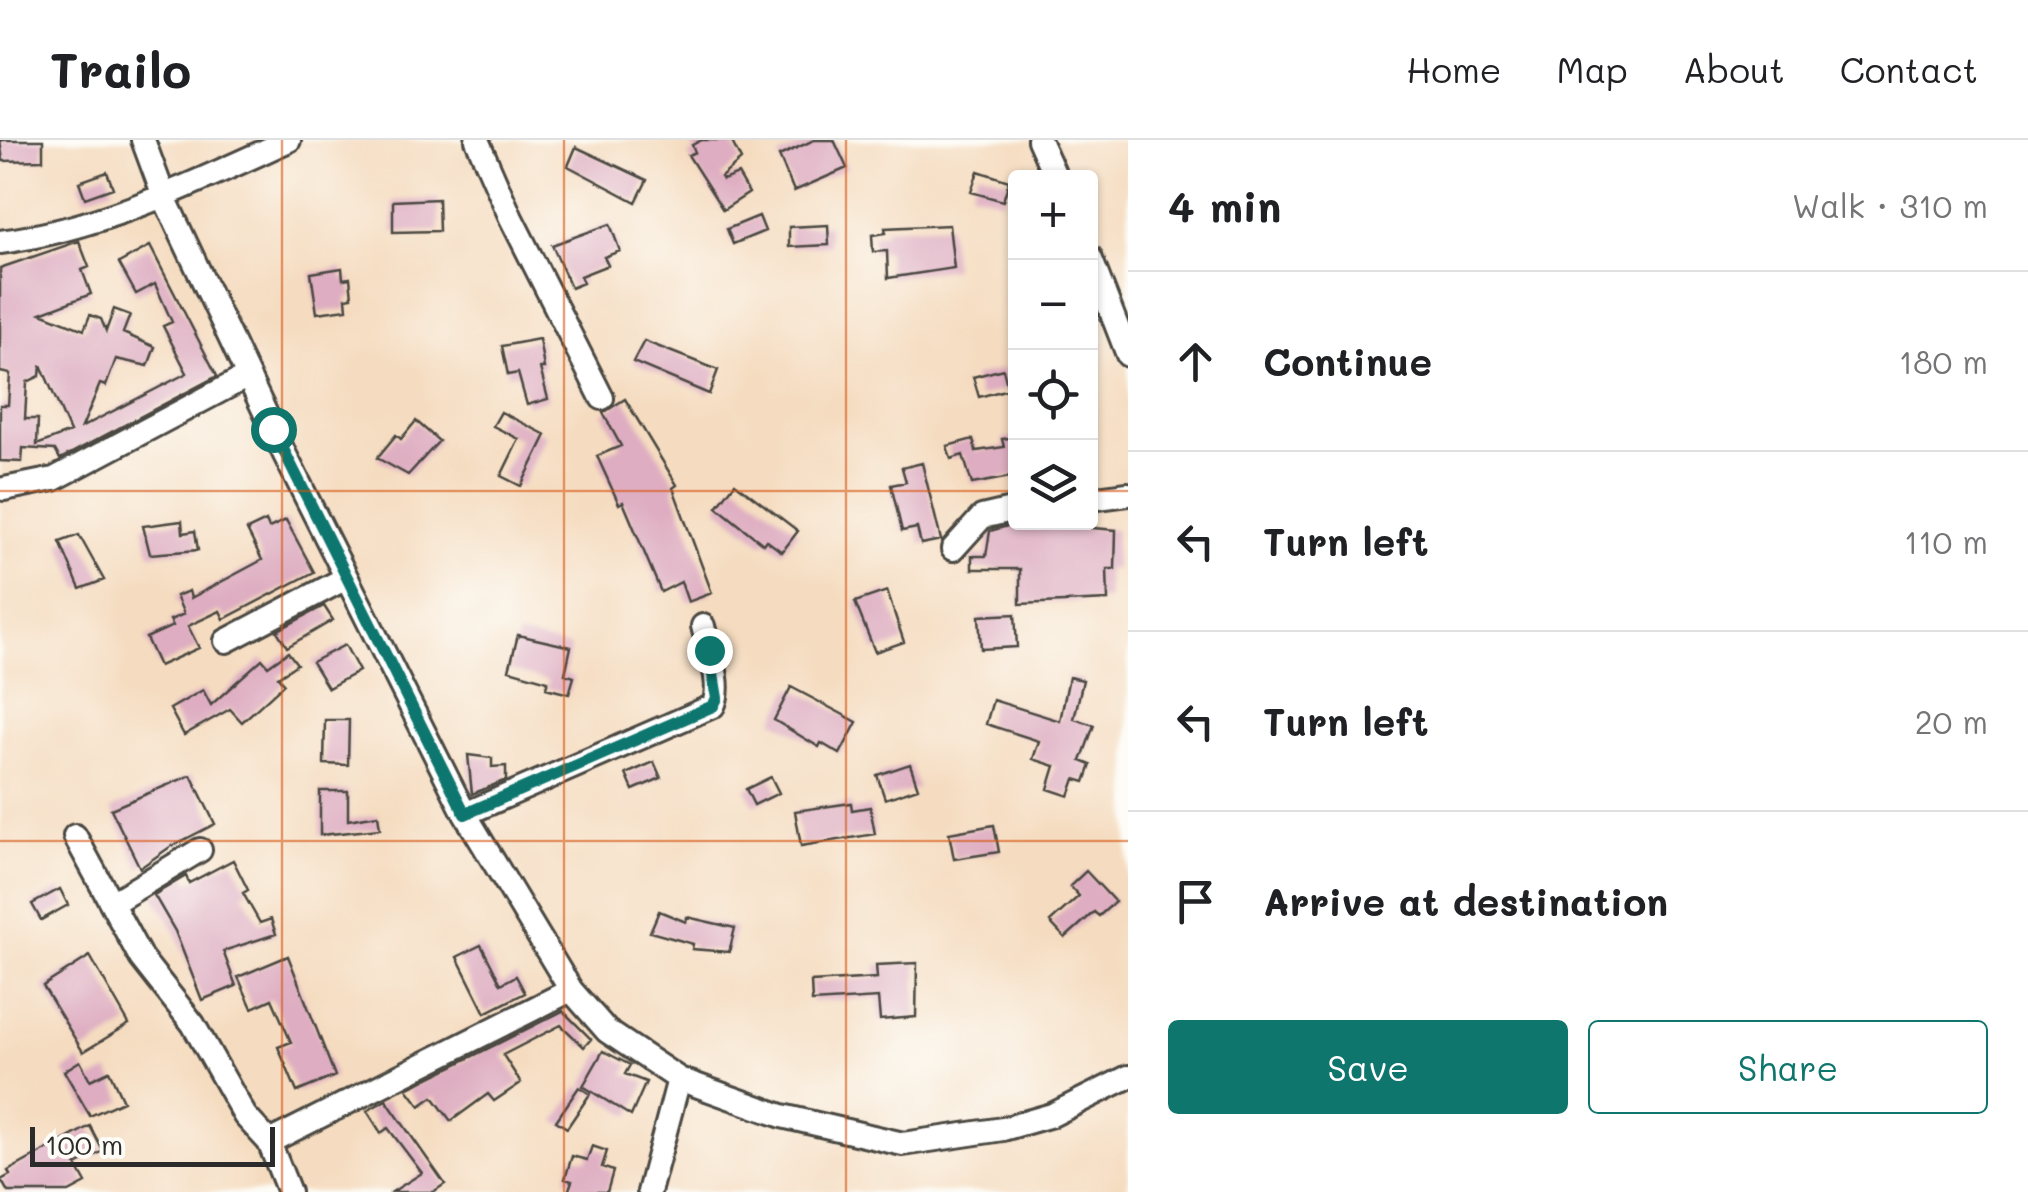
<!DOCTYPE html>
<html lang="en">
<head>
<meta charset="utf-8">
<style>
	body { margin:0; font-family:Mali,sans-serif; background:#f6f6f6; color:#202124 }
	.controls { position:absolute; right:30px; top:30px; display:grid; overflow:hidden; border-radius:10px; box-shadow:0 2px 8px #0004 }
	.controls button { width:90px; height:90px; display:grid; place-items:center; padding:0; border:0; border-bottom:2px solid #e0e0e0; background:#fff; color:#202124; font:50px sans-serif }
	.scale { position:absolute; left:30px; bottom:25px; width:245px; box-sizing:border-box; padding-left:10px; border:5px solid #2b2b2b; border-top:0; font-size:28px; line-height:35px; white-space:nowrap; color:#2b2b2b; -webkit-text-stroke:8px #fdfcf7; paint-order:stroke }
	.stop { position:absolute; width:30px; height:30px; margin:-22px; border:8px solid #0f766e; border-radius:50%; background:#fff }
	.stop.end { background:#0f766e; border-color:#fff; box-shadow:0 2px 10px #0008 }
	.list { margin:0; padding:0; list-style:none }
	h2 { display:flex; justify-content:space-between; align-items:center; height:130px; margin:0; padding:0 40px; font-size:42px }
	h2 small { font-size:32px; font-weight:400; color:#757577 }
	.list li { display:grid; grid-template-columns:65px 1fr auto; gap:30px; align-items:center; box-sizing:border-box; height:180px; padding:0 40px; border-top:2px solid #e0e0e0 }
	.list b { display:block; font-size:38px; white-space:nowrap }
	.list em { font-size:32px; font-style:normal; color:#757577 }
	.actions { display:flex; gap:20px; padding:30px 40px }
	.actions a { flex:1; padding:22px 0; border:2px solid #0f766e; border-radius:10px; text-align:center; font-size:35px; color:#0f766e }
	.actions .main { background:#0f766e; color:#fff }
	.icon { flex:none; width:55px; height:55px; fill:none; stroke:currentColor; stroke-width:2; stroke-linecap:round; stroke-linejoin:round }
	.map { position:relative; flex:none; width:1128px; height:1052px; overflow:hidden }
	header { display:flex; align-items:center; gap:60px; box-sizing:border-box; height:140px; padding:0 50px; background:#fff; border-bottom:2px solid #e0e0e0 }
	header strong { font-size:48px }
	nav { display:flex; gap:55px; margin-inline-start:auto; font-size:35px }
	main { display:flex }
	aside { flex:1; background:#fff }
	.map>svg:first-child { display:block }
	.building { fill:#deadc1; fill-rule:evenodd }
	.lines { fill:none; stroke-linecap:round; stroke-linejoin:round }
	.minor-casing { stroke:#494641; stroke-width:28 }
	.minor { stroke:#fff; stroke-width:22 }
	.route { stroke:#0f766e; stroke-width:12 }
	.grid { fill:none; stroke:#d5540f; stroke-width:2.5; stroke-opacity:0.55 }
</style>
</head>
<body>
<header>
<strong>Trailo</strong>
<nav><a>Home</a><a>Map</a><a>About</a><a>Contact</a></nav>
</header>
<main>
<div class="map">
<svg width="1128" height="1052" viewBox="0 0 1128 1052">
	<rect width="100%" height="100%" fill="#fdfcf7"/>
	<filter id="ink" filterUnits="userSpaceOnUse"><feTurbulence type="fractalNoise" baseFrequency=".01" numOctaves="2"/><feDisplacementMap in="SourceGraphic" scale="20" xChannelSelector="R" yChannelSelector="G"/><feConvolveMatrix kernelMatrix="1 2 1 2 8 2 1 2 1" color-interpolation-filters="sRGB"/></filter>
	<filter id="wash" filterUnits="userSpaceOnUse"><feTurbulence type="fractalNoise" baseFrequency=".0048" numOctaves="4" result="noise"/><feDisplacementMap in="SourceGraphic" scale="40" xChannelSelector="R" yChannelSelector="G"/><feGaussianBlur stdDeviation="2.25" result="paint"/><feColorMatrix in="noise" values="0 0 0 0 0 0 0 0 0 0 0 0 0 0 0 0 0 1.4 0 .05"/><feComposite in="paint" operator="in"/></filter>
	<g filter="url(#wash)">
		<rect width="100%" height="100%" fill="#f5dcc0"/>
		<g id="blocks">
			<path class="building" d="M0,0h43v20l-40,1z
				M702,0h29l10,20 -20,17 2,3 15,-6 11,19 -26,17 -35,-55 7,-3 -3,-7z
				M814,0h20l13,28 -53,23 -15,-35z
				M576,7l71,33 -11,22 -68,-36z
				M978,31l31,10 -6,20 -32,-9z
				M107,32l6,16 -28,10 -6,-16z
				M438,59l1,32 -46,1v-31z
				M759,76l6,15 -32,13 -6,-15z
				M610,84l10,27 -16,6 4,8 -28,11 3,7 -12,5 -19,-43z
				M828,85l1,20 -40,2v-20z
				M949,85l5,43 -66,10 -1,-27 -14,1 -1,-17 14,-2 -1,-5z
				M79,101l10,26 -7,3 9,24 -50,19 43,17 6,-15 11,4 5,12 8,-22 16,6 -7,18 32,14 -7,19 -32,-7 -10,27 -6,-2 -18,43 105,-54 -24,-47 9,-4 -17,-38 -19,10 -17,-31 31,-17 67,130 -157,83 -5,-9 -32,-2 -1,14 -22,-1v-56h8l2,-31 -10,-2v-104zM41,225l29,67 -33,13 1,-26h-13l2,-37 13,-6z
				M342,128l1,11 7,-1 2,19 -6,1 1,11 -30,4 -6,-40z
				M539,199l5,29h-4l8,31 -21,6 -9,-32 -10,2 -6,-29z
				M644,201l74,29 -9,24 -76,-32z
				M1003,229l5,20 -29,8 -6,-20z
				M625,259l52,86 -4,3 39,105 -24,9 -7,-20 -20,10 -38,-90 -4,2 -22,-48 24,-10 -18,-33z
				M501,272l45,23 -25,51 -20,-10 18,-37 -26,-13z
				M416,281l23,20 -31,34 -31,-17 19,-23 5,4z
				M1016,297v39l-44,8 -9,-29 -12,4 -4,-13 26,-7 3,12 28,-4 -2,-8z
				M922,323l19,77 -20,4 -4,-16 -15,3 -11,-46 15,-3 -4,-14z
				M735,343l63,48 -16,21 -16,-12 -3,4 -46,-37z
				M286,380l28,52 -90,47 -4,-8 -32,15 11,22 -40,18 -13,-28 27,-12 -3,-6 14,-6 -8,-18 13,-5 2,7 71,-38 -15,-30 19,-9 3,7z
				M182,381l1,12 12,-2 3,19 -48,4 -7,-28z
				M1022,382l94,8 -1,39h-8l1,31 -88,4v-35h-48v-13h14l4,-25z
				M79,395l25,45 -24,9 -20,-47z
				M887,451l17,51 -29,10 -20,-50z
				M324,466l9,14 -46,27 -10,-16z
				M1015,474l2,33 -36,2 -2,-33z
				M518,495l53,12 -6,27 9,3 -5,17 -23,-6 2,-7 -39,-11z
				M345,505l14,26 -31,17 -16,-26z
				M288,512l9,12 -19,13 6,7 -42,38 -12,-13 -46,26 -14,-26 33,-19 8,15 51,-46 6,7z
				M1069,537l14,3 -9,39 20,6 -13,36 10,4 -6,17 -10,-3 -6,17 -21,-7 7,-23 -22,-7 6,-18 -53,-17 7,-24 67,21z
				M791,547l66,35 -17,32 -19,-11 -2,4 -45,-27z
				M325,580h24l-1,45 -24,-1z
				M468,615l24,3v9l14,-1v14l-34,14z
				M654,622l7,16 -28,12 -7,-16z
				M910,624l8,24 -33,11 -8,-24z
				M191,635l24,49 -45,23 -30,21 -29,-59z
				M771,637l8,16 -25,12 -8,-16z
				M320,651h28v29l30,-5 2,14 -60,6z
				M851,663l1,7 18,-3 5,27 -74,12 -6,-35z
				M994,685l5,27 -45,7 -5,-26z
				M233,720l15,30 -5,3 17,30 11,-4 5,15 -53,17 13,35 -34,14 -27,-69 -21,-36 32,-19 3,7z
				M1086,731l29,31 -16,14 -5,-4 -29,26 -15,-16 29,-26 -9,-10z
				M60,749l8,16 -27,15 -9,-16z
				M659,771l27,11 1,-5 48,11 -6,24 -37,-3 1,-5 -43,-12z
				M481,805l20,39 15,-8 9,17 -40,20 -28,-56z
				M90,816l39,68 -46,28 -40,-66z
				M288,816l47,120 -38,16 -19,-45 13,-5 -19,-43 -20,9 -14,-31z
				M917,823l-1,54 -36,3 -2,-22 -66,4 -1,-20 66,-4 -1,-13z
				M563,871l28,28 -7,8 -23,-22 -58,30 18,28 -27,18 -6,-7 -37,27 -18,-24 -13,9 -13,-17z
				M603,911l27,14 -5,9 21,8 -15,34 -48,-30z
				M80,921l10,19 19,-9 14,30 -33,15 -26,-45z
				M579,947l11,7 -23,34 -11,-7z
				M386,960l59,84 -12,8h-41l30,-19 -34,-45 -7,5 -14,-22z
				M90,986l13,25 -27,14 10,18 -17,9h-61l-7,-12 9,-5 -2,-4z
				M592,1006l15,5 -5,16 11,4 -6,21h-39l4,-11 -7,-2 7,-23 15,4z"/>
		</g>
	</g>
	<g filter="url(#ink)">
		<use href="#blocks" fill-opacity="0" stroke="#494641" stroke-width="2.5"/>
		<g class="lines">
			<g class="minor-casing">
				<path id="minor" d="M143,0l21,57 121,258 180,359 106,176 36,41 72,48 103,37 121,28 100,-15 49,-14 76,-38
					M477,0l34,78 91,180
					M1039,0l17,38
					M0,102c102,-13 196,-60 289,-102
					M1090,117l38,98
					M4,349l50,-10 194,-103
					M1090,359l38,-5
					M953,409l29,-32 34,-8
					M226,501l120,-63
					M465,674l248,-108c11,-22 -5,-57 -10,-80
					M75,696l66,122 52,66 52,92 24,26 20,50
					M112,763l88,-53
					M269,1002l302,-152
					M649,1052l30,-113"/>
			</g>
			<use href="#minor" class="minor"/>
		</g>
	</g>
	<g class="lines" filter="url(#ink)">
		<path class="route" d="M273,289l192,385 248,-108 4,-8 -8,-48"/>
	</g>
	<path class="grid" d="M282,0v1052M564,0v1052M846,0v1052M0,351h1016M1090,351h38M0,701h1128"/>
</svg>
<div class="controls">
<button>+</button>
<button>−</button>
<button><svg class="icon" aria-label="locate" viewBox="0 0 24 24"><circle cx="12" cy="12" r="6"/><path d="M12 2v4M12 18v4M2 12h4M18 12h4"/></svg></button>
<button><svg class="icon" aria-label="layers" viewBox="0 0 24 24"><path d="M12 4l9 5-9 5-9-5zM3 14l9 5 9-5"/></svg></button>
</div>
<div class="scale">100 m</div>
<div class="stop" style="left:273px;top:289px"></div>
<div class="stop end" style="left:709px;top:510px"></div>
</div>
<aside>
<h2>4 min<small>Walk · 310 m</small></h2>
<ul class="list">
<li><svg class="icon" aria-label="ahead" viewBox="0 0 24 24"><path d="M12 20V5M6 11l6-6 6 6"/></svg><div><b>Continue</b></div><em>180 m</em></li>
<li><svg class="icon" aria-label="left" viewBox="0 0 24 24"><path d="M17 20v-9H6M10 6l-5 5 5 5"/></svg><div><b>Turn left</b></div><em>110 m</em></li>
<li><svg class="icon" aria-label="left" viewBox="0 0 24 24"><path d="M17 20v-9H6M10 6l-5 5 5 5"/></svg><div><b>Turn left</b></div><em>20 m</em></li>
<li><svg class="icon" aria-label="arrive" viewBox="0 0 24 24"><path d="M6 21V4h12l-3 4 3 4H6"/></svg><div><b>Arrive at destination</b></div></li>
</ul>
<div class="actions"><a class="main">Save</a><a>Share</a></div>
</aside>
</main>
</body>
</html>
